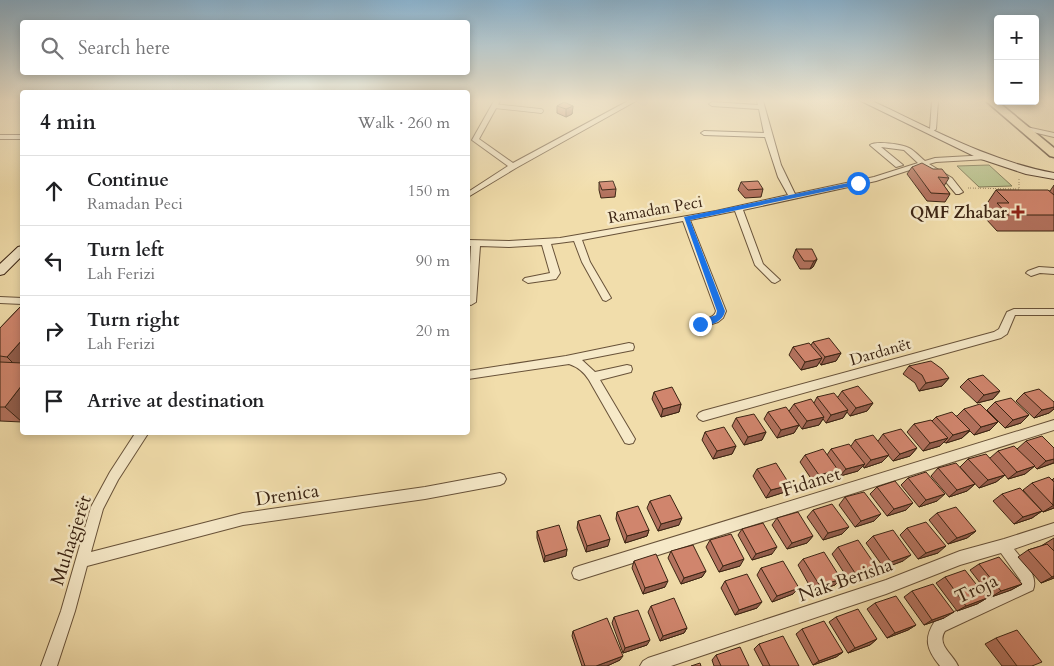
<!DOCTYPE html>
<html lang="en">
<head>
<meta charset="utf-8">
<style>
	body { margin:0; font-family:Cardo,serif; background:#f6f6f6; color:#202124 }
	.controls { position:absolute; right:15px; top:15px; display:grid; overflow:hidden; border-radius:5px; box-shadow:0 2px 8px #0003 }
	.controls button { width:45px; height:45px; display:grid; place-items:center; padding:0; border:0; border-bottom:1px solid #e0e0e0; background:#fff; color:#202124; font:25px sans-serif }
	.stop { position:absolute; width:15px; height:15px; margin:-11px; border:4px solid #1a73e8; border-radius:50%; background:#fff }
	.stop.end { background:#1a73e8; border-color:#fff; box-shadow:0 1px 5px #0008 }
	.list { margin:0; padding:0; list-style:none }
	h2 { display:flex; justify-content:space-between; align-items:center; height:65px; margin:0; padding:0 20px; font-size:21px }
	h2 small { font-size:16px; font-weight:400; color:#757577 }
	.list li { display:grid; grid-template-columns:32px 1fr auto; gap:15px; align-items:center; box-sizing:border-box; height:70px; padding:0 20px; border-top:1px solid #e0e0e0 }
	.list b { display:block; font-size:19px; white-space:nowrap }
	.list p { margin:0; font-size:16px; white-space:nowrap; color:#757577 }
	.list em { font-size:16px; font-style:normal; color:#757577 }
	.icon { flex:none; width:28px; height:28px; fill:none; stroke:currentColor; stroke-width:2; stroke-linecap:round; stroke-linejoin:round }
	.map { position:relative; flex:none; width:1054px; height:666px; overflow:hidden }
	.search { position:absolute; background:#fff; box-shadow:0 2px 8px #0003; left:20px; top:20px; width:450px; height:55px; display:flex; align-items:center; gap:12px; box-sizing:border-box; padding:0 18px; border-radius:5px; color:#757577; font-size:19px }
	.panel { position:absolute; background:#fff; box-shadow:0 2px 8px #0003; left:20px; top:90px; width:450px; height:345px; border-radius:5px }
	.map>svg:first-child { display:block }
	.green { fill:#b6c28c; stroke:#787350 }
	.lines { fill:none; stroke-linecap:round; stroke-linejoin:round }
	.lane-casing { stroke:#685239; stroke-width:5.5 }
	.street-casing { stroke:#685239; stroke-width:2 }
	.secondary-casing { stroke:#3b2413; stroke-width:2 }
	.primary-casing { stroke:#3b2413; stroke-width:3 }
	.path { stroke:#3b2413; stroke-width:1; stroke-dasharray:0.5 2; stroke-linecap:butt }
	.lane { stroke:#f6e9c8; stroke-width:4 }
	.street { fill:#f6e9c8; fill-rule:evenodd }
	.secondary { fill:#f6e9c8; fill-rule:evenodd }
	.primary { fill:#f1ddab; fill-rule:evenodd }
	.wall { fill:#b3725e; stroke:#3b2413 }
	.shaded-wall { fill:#925d4c; stroke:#3b2413 }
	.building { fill:#d0856d; stroke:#3b2413 }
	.route { fill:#1a73e8 }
	.poi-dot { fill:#8f2418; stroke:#f6e9c8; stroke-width:2 }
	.labels { text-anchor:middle; stroke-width:5; stroke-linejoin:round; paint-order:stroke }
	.street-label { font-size:16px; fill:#3b2413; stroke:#f6e9c8 }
	.poi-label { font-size:16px; font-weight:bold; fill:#3b2413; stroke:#f6e9c8; text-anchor:end }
	.near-street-label { font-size:19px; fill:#3b2413; stroke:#f6e9c8 }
</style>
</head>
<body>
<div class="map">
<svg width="1054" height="666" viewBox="0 0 1054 666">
	<rect width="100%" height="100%" fill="#f1ddab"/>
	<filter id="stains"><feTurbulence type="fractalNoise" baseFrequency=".004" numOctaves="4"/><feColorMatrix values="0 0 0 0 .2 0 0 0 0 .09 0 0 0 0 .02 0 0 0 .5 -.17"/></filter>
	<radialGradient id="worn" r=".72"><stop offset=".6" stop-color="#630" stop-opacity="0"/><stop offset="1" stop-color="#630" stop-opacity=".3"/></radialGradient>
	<path class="green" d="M989,165l23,21 -33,1 -22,-21z"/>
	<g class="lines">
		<g class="lane-casing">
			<path id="lane" d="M494,106l47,5"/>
		</g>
		<g class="street-casing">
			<path id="street" d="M494,101h6l-21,38 34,24 115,-62h8l-120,67 -48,29v-5l40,-26 -36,-26z
				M757,101h6l18,64 14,29 79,-17 44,-14 -14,-13 -23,-3 22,18 -7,2 -25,-21 -1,-1c6,-4 31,-1 39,3 6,3 11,9 16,13l10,-3 53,-3 4,2 -4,2 -52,3 -7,2 23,14 11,14 -4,2h-3l-10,-12 -24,-16 -46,15 -133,29 20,54 17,16 -5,3 -3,-1 -17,-17 -20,-54 -45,9 36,91 -3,7 -5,4 -18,6 -5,-4 2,-3c6,-2 17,-2 19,-10l-33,-90 -101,19 8,22 21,36 -5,3 -3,-1 -21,-38 -8,-21 -23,3 9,29 -4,6 -28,4 -5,-3 2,-2 25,-5 -8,-28 -33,2 -29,-1 -4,56 -5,3 -3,-1 3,-58h-3v-6l41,1 51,-3 156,-27 72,-16 -10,-18 -13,-40 -61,-2 -3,-2 3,-2 60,2 -5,-24 -47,-3 -3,-2 3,-2 46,3z
				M932,101h6l-2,28 -5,4 -3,-2 2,-2z
				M1022,126l32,7v4l-34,-8v-2z
				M0,135h22v4h-22z
				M1039,267l15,1v6l-14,-1 -9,3 -5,-3 2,-2z
				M0,297l22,1v6l-22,-1z
				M1014,309h40v6h-39l-8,19 -6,4 -298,83 -4,-2 -2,-3 2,-3 4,-2 291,-79 5,-3 8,-17z
				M629,343l4,1 1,3 -1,3 -51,10 13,12 32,-7 4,1 1,3 -1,3 -31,8 35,59 -2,4 -4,1 -4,-1 -36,-63c-5,-8 -11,-13 -20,-16l-101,15v-8l98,-15z
				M1054,420v10l-475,150 -5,-2 -2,-5 2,-5 5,-2z
				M136,432h13l-31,48 -15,29 -12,43 152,-39 182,-26 75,-14 4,2 2,4 -2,4 -4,2 -75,14 -182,26 -156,41 -12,45 -18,55h-16l20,-55 30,-104 19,-35z
				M1054,523v12l-40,14c9,12 25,26 19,41l-88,41c-9,14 8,23 13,35h-18c-13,-16 -17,-27 -5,-45l86,-40 -20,-28 -41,12 -74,29 -215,72h-31l3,-5 5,-3 238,-78 74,-29 44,-12z"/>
		</g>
		<g class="secondary-casing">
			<path id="secondary" d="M861,101h11c60,28 117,60 182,72v6l-28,-5 -48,-16z
				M22,246v10l-18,18 -4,1v-11l18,-17z"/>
		</g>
		<g class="primary-casing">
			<path id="primary" d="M986,101h11l57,47v9l-4,-1z"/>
		</g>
		<path class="path" d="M968,188l51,1v-11"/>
		<use href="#lane" class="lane"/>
		<use href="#street" class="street"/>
		<use href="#secondary" class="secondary"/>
		<use href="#primary" class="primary"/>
	</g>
	<path class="wall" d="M557,106h16l-1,8 -6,3 -9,-4z
		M912,167l37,11 -5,8 6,8 -5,8 -18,-1 -20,-27z
		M599,182l17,7 -1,8 -14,1 -2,-8z
		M741,182l22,7 -2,8 -16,1 -7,-8z
		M1054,185v46h-57l-11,-12 5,-8 -5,-6 10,-15 54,1z
		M796,249l21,10 -4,8 -3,2h-10l-7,-12z
		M22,305v117l-22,-1v-93z
		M813,342l28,11 -5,8 -15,4 -2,-3 -2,4 -16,4 -12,-15 4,-8 18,-2z
		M909,366l40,12 -7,8 -23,5 -4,-8 -12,-9z
		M968,379l32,12 -7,8 -16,4 -17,-16z
		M842,391l31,12 -6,8 -17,5 -3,-4 -4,6 -17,5 -3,-4 -4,6 -17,4 -13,-18 5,-7 20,-1 3,-6h21z
		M654,392l27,12 -2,8 -18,5 -9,-18z
		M1024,393l30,9v7l-5,4 -15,5 -18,-17z
		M995,402l26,21 -16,5 -18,-18z
		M964,409l34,13 -8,8 -16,5 -4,-4 -8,7 -16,5 -2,-1 -4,4 -17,5 -16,-19 7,-8 18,-3 4,-4 21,-1z
		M768,412l31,13 -5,8 -17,5 -13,-19z
		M736,418l30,14 -4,8 -18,5 -12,-19z
		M705,432l31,14 -4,8 -19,5 -11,-19z
		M883,434l34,14 -7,8 -17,5 -5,-6 -6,7 -18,6 -1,-2 -5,5 -18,5 -3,-5 -5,6 -18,6 -14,-21 5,-7h22l4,-6 20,-3 4,-6 23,1z
		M1026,441l28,7v15l-17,6 -3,-3 -9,8 -17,5 -3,-4 -9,7 -17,6 -19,-21 8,-8 22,-1 8,-7 19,-2z
		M938,468l37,16 -8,7 -18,6 -18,-21z
		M757,469l28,23 -19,6 -13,-22z
		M908,478l29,23 -18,6 -18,-22z
		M1054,478v30l-11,4 -20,-22 9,-7 20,-3z
		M877,487l29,23 -19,6 -17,-22z
		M1002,494l40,17 -10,7 -18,6 -21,-23z
		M845,497l29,24 -19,6 -16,-22z
		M650,501l29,24 -21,6 -11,-23z
		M813,510l29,24 -19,6 -16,-23z
		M617,512l32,18 -2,6 -22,7 -9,-24z
		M937,513l39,18 -9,7 -19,6 -19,-24z
		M777,518l36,18 -6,7 -20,6 -15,-24z
		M578,521l30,25 -22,6 -9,-24z
		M907,528l31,25 -20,6 -18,-24z
		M742,529l30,25 -20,6 -14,-25z
		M537,531l30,18 -1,7 -22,6 -7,-24z
		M873,536l30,25 -19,7 -18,-25z
		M1054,538v40l-13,5 -23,-26 10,-7 13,-4z
		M710,540l30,26 -21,6 -13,-25z
		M838,547l38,19 -7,6 -21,7 -16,-25z
		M671,551l35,20 -4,6 -21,7 -13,-26z
		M803,559l38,20 -6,6 -22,7 -15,-27z
		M634,561l31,26 -22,7 -11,-26z
		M979,564l43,20 -11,6 -20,7 -21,-27z
		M761,568l38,20 -6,6 -21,8 -15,-27z
		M945,577l42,21 -10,6 -20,7 -21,-28z
		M725,581l32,27 -22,7 -14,-27z
		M912,591l32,27 -20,7 -20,-28z
		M875,603l41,22 -8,5 -21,8 -20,-29z
		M651,606l36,22 -3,5 -24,8 -12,-29z
		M614,617l33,28 -24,8 -11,-30z
		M836,617l41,22 -7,6 -22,8 -19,-31z
		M802,629l41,23 -7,5 -23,8 -17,-31z
		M573,631l47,29 -13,6h-25l-10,-30z
		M996,638l37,28h-31l-17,-22z
		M759,644l40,22h-36l-9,-17z
		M716,655l33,11h-35l-2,-6z"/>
	<path class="shaded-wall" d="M573,106l-1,8 -6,3v-8z
		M817,259l-4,8 -3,2 4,-8z
		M22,340v32l-15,-15z
		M841,353l-5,8 -15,4 4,-8z
		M822,358l-5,8 -16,4 4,-8z
		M949,378l-7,8 -23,5 7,-8z
		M22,385v37l-17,-15z
		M1000,391l-7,8 -16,4 7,-8z
		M873,403l-6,8 -17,5 6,-8z
		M681,404l-2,8 -18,5 2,-8z
		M1054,407v2l-5,4 -15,5 8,-8z
		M848,410l-5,8 -17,5 5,-8z
		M1029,415l-8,8 -16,5 8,-8z
		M824,417l-5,8 -17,4 5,-8z
		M998,422l-8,8 -16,5 7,-8z
		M799,425l-5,8 -17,5 4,-8z
		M970,430l-8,8 -16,5 7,-8z
		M766,432l-4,8 -18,5 4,-8z
		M948,438l-8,8 -17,5 7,-8z
		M736,446l-4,8 -19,5 4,-8z
		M917,448l-7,8 -17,5 7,-7z
		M889,455l-7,7 -18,6 7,-8z
		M1054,459v4h-1l-16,6 9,-8z
		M865,464l-7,7 -18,5 6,-7z
		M1035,466l-10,8 -17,5 9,-7z
		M838,470l-6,7 -18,6 5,-8z
		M1005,475l-9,7 -17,6 9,-8z
		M975,484l-8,7 -18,6 8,-7z
		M790,485l-5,7 -19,6 5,-8z
		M945,494l-8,7 -18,6 7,-7z
		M913,503l-7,7 -19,6 7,-7z
		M1054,505v3l-11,4z
		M1042,511l-10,7 -18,6 9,-7z
		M881,514l-7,7 -19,6 6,-6z
		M682,518l-3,7 -21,6 3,-7z
		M849,527l-7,7 -19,6 5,-7z
		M649,530l-2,6 -22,7 2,-7z
		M976,531l-9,7 -19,6 9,-6z
		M813,536l-6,7 -20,6 5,-6z
		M610,539l-2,7 -22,6 1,-6z
		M946,546l-8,7 -20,6 8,-6z
		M777,547l-5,7 -20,6 4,-6z
		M567,549l-1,7 -22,6 1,-6z
		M911,555l-8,6 -19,7 7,-6z
		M744,559l-4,7 -21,6 4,-6z
		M876,566l-7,6 -21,7 7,-6z
		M706,571l-4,6 -21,7 3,-6z
		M1054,576v2l-13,5 11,-6z
		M841,579l-6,6 -22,7 7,-6z
		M668,581l-3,6 -22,7 2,-6z
		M1022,584l-11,6 -20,7 10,-6z
		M799,588l-6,6 -21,8 5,-6z
		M987,598l-10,6 -20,7 9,-5z
		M762,602l-5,6 -22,7 4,-5z
		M954,612l-10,6 -20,7 8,-5z
		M916,625l-8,5 -21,8 8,-5z
		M687,628l-3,5 -24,8 3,-5z
		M877,639l-7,6 -22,8 7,-5z
		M650,640l-3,5 -24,8 2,-5z
		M843,652l-7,5 -23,8 6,-4z
		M623,656l-3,4 -13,6h-11z"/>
	<path class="building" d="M564,102l9,4 -7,3 -9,-3z
		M922,163l11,6h9l7,9 -11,-1 12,17 -19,-1 -19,-26z
		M613,181l3,8 -14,1 -3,-8z
		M758,181l5,8 -15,1 -7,-8z
		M996,190h52l6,5v20h-46l-11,-12h12z
		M796,249h16l5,10 -3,2h-10z
		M22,305v35l-15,17 -7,-1v-28z
		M829,338l12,15 -16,4 -12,-15z
		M809,343l13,15 -17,4 -12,-15z
		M931,361l11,8 7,9 -23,5 -4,-8 -13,-9z
		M0,362l22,1v22l-17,22h-5z
		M983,375l17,16 -16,4 -16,-16z
		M858,386l15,17 -17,5 -14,-17z
		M672,387l9,17 -18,5 -9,-17z
		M1039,389l15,13v5l-12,3 -18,-17z
		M834,393l14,17 -17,5 -14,-18z
		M1011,398l18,17 -16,5 -18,-18z
		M811,399l13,18 -17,4 -13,-17z
		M980,404l18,18 -17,5 -17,-18z
		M786,407l13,18 -18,5 -13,-18z
		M952,412l18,18 -17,5 -17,-18z
		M754,414l12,18 -18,5 -12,-19z
		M931,420l17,18 -18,5 -16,-19z
		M724,427l12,19 -19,5 -12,-19z
		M901,429l16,19 -17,6 -17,-20z
		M873,435l16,20 -18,5 -16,-20z
		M1042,436l12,12v11l-8,2 -20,-20z
		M849,444l16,20 -19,5 -15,-20z
		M1014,446l21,20 -18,6 -19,-21z
		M823,449l15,21 -19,5 -14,-20z
		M986,454l19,21 -17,5 -20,-21z
		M776,463l14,22 -19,5 -14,-21z
		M956,463l19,21 -18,6 -19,-22z
		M926,472l19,22 -19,6 -18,-22z
		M1049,477l5,5 -1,23 -21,-22z
		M895,481l18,22 -19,6 -17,-22z
		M1020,488l22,23 -19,6 -21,-23z
		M864,492l17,22 -20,7 -16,-24z
		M670,495l12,23 -21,6 -11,-23z
		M832,504l17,23 -21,6 -15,-23z
		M638,506l11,24 -22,6 -10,-24z
		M956,507l20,24 -19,7 -20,-25z
		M798,512l15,24 -21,7 -15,-25z
		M600,515l10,24 -23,7 -9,-25z
		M926,522l20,24 -20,7 -19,-25z
		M763,523l14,24 -21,7 -14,-25z
		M559,525l8,24 -22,7 -8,-25z
		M893,530l18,25 -20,7 -18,-26z
		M731,534l13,25 -21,7 -13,-26z
		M858,540l18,26 -21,7 -17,-26z
		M1047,544l7,7v25l-2,1 -24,-27z
		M693,545l13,26 -22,7 -13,-27z
		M824,552l17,27 -21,7 -17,-27z
		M656,554l12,27 -23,7 -11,-27z
		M999,557l23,27 -21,7 -22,-27z
		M783,561l16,27 -22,8 -16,-28z
		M965,570l22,28 -21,8 -21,-29z
		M747,574l15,28 -23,8 -14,-29z
		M933,584l21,28 -22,8 -20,-29z
		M896,596l20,29 -21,8 -20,-30z
		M674,598l13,30 -24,8 -12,-30z
		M858,609l19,30 -22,9 -19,-31z
		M638,610l12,30 -25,8 -11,-31z
		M607,618l16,38 -27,10h-11l-12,-35z
		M824,621l19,31 -24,9 -17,-32z
		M1017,630l25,32 -10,4h-15l-21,-28z
		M783,636l16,30h-29l-11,-22z
		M740,647l9,19h-28l-5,-11z
		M700,663l1,3h-10z"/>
	<linearGradient id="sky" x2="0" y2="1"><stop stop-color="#8bb6d4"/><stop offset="0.52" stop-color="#f9f0d9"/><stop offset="1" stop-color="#f9f0d9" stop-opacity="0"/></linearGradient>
	<rect width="1054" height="194" fill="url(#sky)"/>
	<path class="route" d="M858,181l3,3 -171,36 35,91c-2,12 -18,16 -28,15v-4l19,-7 1,-4 -33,-94z"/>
	<path class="poi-dot" d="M1015.5 204.5h5v5h5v5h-5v5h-5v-5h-5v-5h5z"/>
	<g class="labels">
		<g class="street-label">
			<text transform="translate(655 209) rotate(-10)" y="6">Ramadan Peci</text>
			<text transform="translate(880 351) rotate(-16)" y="6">Dardanët</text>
		</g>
		<g class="poi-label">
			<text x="1007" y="218">QMF Zhabar</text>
		</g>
		<g class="near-street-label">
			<text transform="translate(811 481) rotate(-17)" y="7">Fidanet</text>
			<text transform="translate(287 494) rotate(-8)" y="7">Drenica</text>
			<text transform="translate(70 540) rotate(-72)" y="7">Muhagjerët</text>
			<text transform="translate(845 579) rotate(-19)" y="7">Nak Berisha</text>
			<text transform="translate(976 588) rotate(-25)" y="7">Troja</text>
		</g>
	</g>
	<rect width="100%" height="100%" filter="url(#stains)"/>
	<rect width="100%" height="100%" fill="url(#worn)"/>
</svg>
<div class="controls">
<button>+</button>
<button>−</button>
</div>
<div class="stop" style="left:858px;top:183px"></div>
<div class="stop end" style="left:700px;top:324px"></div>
<div class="search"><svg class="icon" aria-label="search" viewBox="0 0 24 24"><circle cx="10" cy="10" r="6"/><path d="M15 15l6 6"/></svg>Search here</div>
<section class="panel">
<h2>4 min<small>Walk · 260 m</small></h2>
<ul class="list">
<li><svg class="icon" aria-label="ahead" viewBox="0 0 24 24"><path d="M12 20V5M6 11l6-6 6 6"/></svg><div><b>Continue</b><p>Ramadan Peci</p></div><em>150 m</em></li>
<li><svg class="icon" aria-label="left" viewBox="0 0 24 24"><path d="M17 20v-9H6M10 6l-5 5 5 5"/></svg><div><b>Turn left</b><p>Lah Ferizi</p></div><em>90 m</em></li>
<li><svg class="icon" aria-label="right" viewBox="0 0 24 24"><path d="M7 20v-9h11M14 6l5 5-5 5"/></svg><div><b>Turn right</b><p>Lah Ferizi</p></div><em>20 m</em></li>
<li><svg class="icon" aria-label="arrive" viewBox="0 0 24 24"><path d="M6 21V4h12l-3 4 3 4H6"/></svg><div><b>Arrive at destination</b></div></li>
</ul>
</section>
</div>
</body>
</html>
